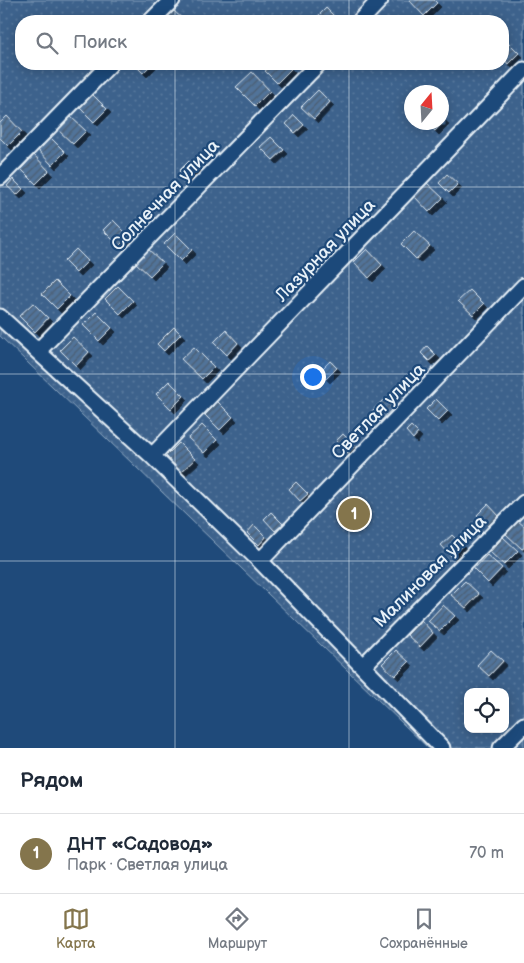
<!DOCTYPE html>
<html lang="ru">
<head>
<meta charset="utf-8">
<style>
	body { margin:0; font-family:"Balsamiq Sans",sans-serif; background:#f2f2f3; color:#1f2937 }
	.controls { position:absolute; right:15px; bottom:15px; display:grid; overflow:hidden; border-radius:10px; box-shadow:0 2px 12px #0003 }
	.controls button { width:45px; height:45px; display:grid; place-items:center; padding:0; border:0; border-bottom:1px solid #e0e1e3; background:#fff; color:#1f2937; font:25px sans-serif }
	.compass { position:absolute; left:404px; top:85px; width:45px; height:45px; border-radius:50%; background:#fff; box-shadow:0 2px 12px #0003; rotate:18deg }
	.you { position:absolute; left:312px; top:376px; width:18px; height:18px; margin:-12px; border:4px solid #fff; border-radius:50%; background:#1a73e8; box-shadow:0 0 0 8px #1a73e833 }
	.badge { display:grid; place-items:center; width:32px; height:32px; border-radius:50%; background:#84754c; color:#fff; font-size:16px; font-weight:700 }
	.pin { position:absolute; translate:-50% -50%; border:2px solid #fff; box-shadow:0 1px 5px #0006 }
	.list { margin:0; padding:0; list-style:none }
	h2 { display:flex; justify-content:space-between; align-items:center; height:65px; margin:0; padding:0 20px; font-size:21px }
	h2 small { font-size:16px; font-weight:400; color:#747a83 }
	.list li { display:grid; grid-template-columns:32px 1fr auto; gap:15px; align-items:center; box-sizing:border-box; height:80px; padding:0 20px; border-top:1px solid #e0e1e3 }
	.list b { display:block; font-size:19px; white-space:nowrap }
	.list p { margin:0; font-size:16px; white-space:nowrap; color:#747a83 }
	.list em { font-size:16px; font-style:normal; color:#747a83 }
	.icon { flex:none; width:28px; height:28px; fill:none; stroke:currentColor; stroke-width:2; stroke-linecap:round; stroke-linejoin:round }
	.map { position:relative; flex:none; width:524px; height:748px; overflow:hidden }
	.search { position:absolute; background:#fff; box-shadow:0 2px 12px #0003; left:15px; right:15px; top:15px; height:55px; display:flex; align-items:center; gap:12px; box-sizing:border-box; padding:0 18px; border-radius:20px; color:#747a83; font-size:19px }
	.sheet { height:145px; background:#fff }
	nav { display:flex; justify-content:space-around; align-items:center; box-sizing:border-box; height:70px; border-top:1px solid #e0e1e3; background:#fff; font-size:14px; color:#747a83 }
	nav a { display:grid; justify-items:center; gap:2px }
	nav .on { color:#84754c }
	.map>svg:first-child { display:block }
	.park { fill:url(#park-dots); stroke:#92aac2; fill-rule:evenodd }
	.building { fill:url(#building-hatch); stroke:#e8f1f8; filter:url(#shadow) }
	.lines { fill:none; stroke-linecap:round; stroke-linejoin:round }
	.street-casing { stroke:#e8f1f8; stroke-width:19 }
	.street { stroke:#1f4a7a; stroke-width:15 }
	.grid { fill:none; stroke:#e8f1f8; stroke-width:1; stroke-opacity:0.55 }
	.labels { text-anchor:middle; stroke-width:4.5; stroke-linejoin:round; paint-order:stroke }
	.street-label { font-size:18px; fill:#e8f1f8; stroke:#1f4a7a }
</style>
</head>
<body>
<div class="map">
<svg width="524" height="748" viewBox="0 0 524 748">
	<defs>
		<pattern id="park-dots" width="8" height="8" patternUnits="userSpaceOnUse" patternTransform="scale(1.25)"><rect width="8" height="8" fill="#3c628c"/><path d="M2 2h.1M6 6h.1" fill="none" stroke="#58799d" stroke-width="1.8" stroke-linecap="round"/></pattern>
		<pattern id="building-hatch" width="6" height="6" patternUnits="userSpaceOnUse" patternTransform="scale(1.25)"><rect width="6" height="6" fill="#517399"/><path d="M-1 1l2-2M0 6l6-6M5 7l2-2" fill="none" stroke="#4c5e72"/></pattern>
		<filter id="shadow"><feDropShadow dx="4" dy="4" stdDeviation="0" flood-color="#0009"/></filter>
	</defs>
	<rect width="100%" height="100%" fill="#1f4a7a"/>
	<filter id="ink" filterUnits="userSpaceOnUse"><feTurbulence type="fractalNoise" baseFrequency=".02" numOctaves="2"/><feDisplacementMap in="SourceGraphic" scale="10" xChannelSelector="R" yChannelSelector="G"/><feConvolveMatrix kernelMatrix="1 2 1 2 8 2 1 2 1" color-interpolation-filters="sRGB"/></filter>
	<g filter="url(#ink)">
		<path class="park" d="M0,0h524v748h-96l-428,-412zM21,21h482v43h-482zM412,92h30v30h-30zM468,692h37v37h-37z"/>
		<path class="building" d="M409,0h25l3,3 -13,13z
			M326,8l12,12 -1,1h-13l-6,-5z
			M174,11l11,10h-22z
			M506,40l13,13 -11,11 -5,-6v-16z
			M134,64h18l-9,9z
			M273,64h13l5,5 -14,14 -12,-12z
			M252,72l18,19 -15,15 -19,-19z
			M318,90l12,12 -16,17 -13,-12z
			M92,94l15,15 -13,13 -15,-15z
			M294,115l10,10 -9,8 -9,-9z
			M7,116l15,16 -14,14 -8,-8v-15z
			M70,116l16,15 -13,13 -16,-15z
			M442,117l3,4 -10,10 -9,-9h16z
			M50,137l15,15 -13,13 -15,-16z
			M271,137l13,13 -11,10 -13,-13z
			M34,155l15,16 -13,13 -15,-15z
			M189,161l8,8 -10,10 -8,-8z
			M447,174l11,10 -9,9 -10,-10z
			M13,179l10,10 -6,6 -10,-9z
			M427,183l16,15 -14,14 -15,-16z
			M113,220l16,16 -10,10 -16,-16z
			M414,231l16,15 -14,13 -15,-15z
			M175,233l17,17 -11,11 -17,-17z
			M147,248l16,15 -13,13 -16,-15z
			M76,249l12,12 -12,12 -12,-12z
			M367,249l15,16 -13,13 -15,-16z
			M55,281l15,15 -13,13 -15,-15z
			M118,286l15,15 -13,13 -15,-15z
			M470,290l14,14 -11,11 -15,-14z
			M33,303l15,15 -13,14 -16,-16z
			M96,312l16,16 -13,13 -16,-16z
			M174,327l7,7 -17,17 -7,-7z
			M226,330l12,13 -11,12 -13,-13z
			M73,337l16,15 -13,14 -16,-16z
			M427,346l9,9 -7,6 -8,-8z
			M194,347l20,20 -12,12 -21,-20z
			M330,361l7,7 -11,11 -7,-7z
			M169,381l15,15 -13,13 -15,-15z
			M384,399l9,9 -13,14 -9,-10z
			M436,399l12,12 -10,10 -12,-12z
			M218,402l15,15 -13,13 -15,-15z
			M202,425l15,15 -13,13 -16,-15z
			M411,426l7,7 -5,6 -7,-8z
			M343,434l12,12 -8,7 -11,-12z
			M179,443l16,16 -14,13 -15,-16z
			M296,482l12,12 -8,7 -11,-12z
			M488,504l11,12 -11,10 -11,-11z
			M271,512l12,12 -8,7 -11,-12z
			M518,521l6,5v22l-2,1 -16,-15z
			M254,525l12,12 -7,8 -12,-12z
			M452,535l11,11 -11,11 -11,-12z
			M503,537l15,14 -14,14 -14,-13z
			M487,555l15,13 -14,15 -14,-14z
			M465,581l14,13 -13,14 -15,-13z
			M443,605l12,11 -15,15 -12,-10z
			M421,620l12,13 -13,14 -13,-12z
			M396,650l13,12 -14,14 -13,-12z
			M491,650l12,11 -14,15 -12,-11z"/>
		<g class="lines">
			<g class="street-casing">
				<path id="street" d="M151,21l21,-21
					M360,21l20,-21
					M0,177l110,-113
					M0,317l152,139 108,105 182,187
					M38,351l280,-287
					M152,456l372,-386
					M260,561l264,-275
					M363,666l161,-163
					M501,748l23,-23"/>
			</g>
			<use href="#street" class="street"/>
		</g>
	</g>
	<path class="grid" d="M175,0v21M349,0v21M175,64v684M349,64v684M0,187h524M0,374h524M0,561h524"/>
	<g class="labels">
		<g class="street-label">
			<text transform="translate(165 195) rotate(-46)" y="6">Солнечная улица</text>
			<text transform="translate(325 250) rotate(-46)" y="6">Лазурная улица</text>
			<text transform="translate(378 411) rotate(-46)" y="6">Светлая улица</text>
			<text transform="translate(430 571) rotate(-45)" y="6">Малиновая улица</text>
		</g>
	</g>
</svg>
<div class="controls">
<button><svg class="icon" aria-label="locate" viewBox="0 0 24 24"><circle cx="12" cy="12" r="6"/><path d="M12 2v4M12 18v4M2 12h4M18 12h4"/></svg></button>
</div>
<svg class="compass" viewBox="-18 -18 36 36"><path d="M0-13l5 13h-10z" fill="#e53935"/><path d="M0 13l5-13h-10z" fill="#747a83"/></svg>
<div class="you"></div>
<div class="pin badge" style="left:354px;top:514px">1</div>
<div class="search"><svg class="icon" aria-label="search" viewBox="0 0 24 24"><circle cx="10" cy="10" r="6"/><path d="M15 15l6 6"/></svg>Поиск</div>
</div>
<section class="sheet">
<h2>Рядом<small></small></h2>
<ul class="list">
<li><span class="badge">1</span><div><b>ДНТ «Садовод»</b><p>Парк · Светлая улица</p></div><em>70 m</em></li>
</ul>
</section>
<nav>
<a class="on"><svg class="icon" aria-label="map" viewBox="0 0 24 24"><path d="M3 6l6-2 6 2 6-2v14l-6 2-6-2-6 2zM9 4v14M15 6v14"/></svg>Карта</a>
<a><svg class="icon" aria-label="directions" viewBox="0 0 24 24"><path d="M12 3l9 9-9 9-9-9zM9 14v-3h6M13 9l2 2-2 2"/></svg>Маршрут</a>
<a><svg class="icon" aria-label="saved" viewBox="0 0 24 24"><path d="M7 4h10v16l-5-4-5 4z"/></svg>Сохранённые</a>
</nav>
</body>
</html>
